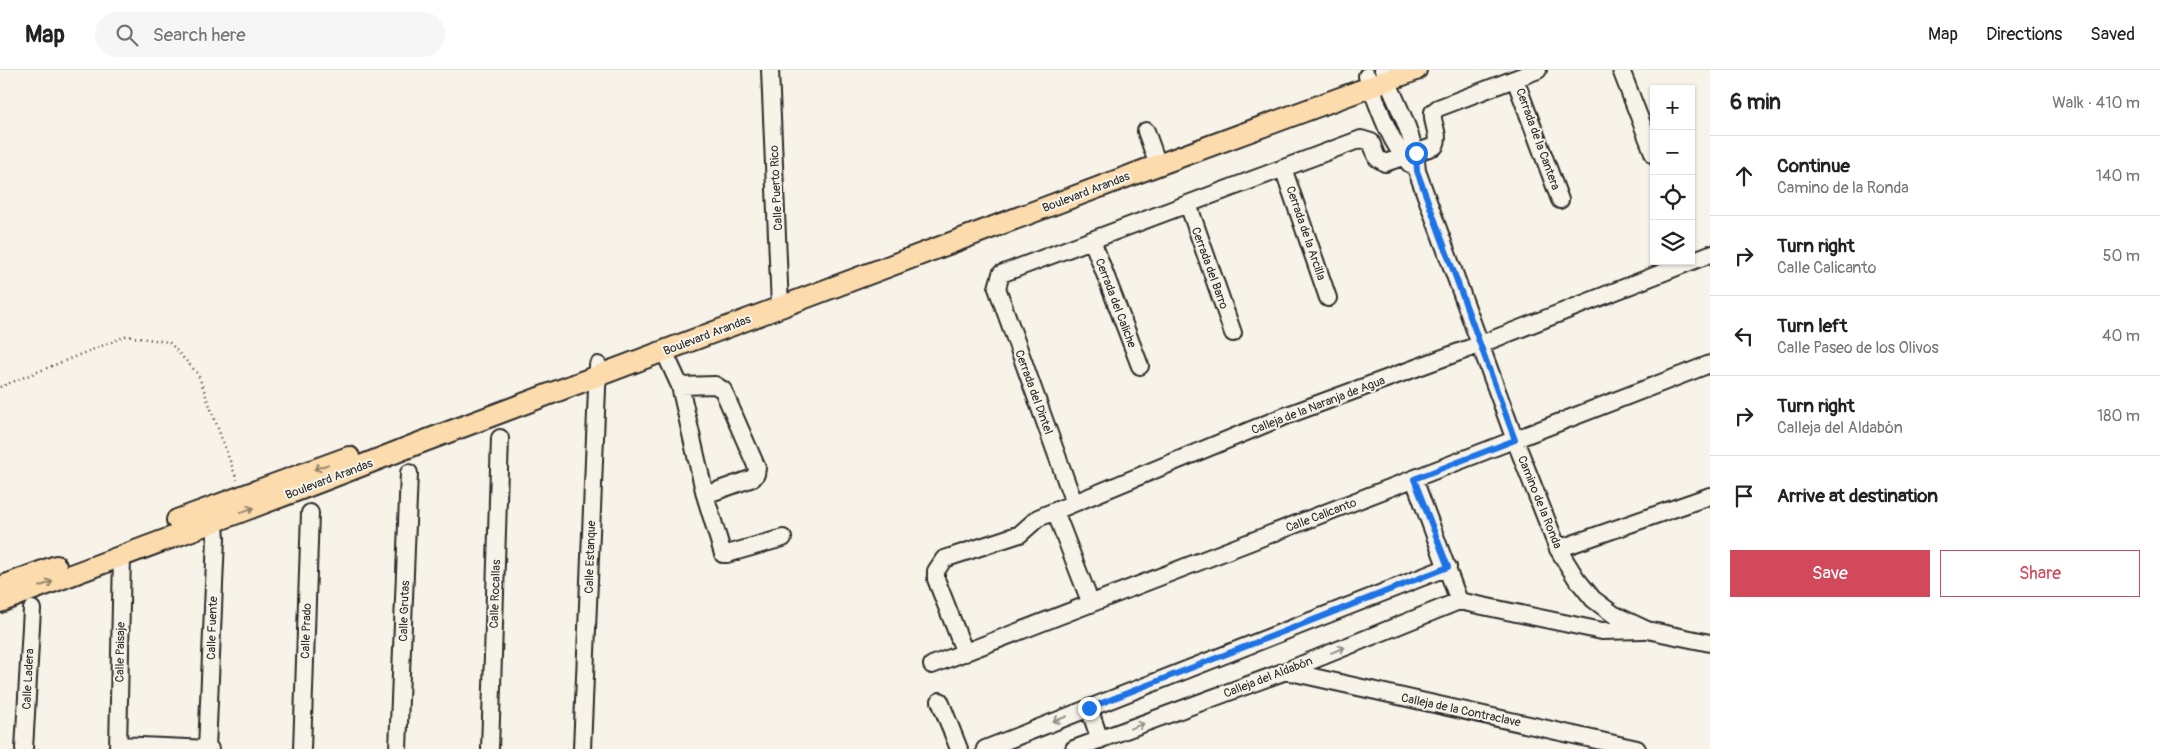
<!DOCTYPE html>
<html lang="en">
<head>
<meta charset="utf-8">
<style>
	body { margin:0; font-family:Pangolin,sans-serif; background:#f6f6f6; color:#222 }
	.controls { position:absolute; right:15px; top:15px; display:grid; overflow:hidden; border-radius:0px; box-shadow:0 1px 4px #0004 }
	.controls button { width:45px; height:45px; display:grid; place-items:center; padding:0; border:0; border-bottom:1px solid #e0e0e0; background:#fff; color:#222; font:25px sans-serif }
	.stop { position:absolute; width:15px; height:15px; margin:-11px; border:4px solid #1a73e8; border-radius:50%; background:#fff }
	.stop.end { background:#1a73e8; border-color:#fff; box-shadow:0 1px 5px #0008 }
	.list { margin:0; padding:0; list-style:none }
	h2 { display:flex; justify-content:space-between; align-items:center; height:65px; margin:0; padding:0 20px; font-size:21px }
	h2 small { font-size:16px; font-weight:400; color:#767676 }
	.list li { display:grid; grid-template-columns:32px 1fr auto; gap:15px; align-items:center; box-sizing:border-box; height:80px; padding:0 20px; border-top:1px solid #e0e0e0 }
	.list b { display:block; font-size:19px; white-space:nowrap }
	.list p { margin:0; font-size:16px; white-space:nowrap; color:#767676 }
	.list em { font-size:16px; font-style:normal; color:#767676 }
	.actions { display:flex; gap:10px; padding:15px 20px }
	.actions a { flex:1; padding:11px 0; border:1px solid #d1495b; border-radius:0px; text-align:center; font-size:18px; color:#d1495b }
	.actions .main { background:#d1495b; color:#fff }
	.icon { flex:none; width:28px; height:28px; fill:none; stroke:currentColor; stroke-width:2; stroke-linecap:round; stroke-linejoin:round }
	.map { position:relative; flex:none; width:1710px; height:679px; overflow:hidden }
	header { display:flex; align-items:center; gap:30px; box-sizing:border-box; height:70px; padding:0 25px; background:#fff; border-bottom:1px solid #e0e0e0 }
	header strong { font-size:24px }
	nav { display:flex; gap:28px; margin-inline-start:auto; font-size:18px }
	.search { width:350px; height:45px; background:#f6f6f6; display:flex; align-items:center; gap:12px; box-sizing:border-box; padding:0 18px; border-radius:28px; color:#767676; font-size:19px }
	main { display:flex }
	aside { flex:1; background:#fff }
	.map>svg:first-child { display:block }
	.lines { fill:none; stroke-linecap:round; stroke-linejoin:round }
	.minor-casing { stroke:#2b2b2b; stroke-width:20 }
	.major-casing { stroke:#2b2b2b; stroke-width:24 }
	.path { stroke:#2b2b2b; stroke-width:2.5; stroke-dasharray:1 4; stroke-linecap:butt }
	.minor { stroke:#f7f3e8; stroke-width:16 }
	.major { stroke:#fcdcac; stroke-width:20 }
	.oneway { stroke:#94846c }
	.oneway2 { stroke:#918f8a }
	.route { stroke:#1a73e8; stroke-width:6 }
	.labels { text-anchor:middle; stroke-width:4; stroke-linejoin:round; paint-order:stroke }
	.street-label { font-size:12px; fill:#2b2b2b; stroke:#f7f3e8 }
</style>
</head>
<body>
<header>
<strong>Map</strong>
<div class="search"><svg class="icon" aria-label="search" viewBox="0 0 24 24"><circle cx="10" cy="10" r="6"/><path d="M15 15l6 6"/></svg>Search here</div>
<nav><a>Map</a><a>Directions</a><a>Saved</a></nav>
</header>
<main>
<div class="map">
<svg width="1710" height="679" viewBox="0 0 1710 679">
	<rect width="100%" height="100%" fill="#f7f3e8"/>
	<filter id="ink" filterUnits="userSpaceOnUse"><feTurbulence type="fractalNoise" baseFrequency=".02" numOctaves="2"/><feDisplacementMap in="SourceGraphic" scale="10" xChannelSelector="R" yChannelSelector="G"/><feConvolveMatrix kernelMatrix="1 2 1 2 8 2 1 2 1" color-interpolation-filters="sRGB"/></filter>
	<g filter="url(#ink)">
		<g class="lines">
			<g class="minor-casing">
				<path id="minor" d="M770,0l10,237
					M1383,0c13,34 32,64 34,101l98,269 43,109 18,29 17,21 20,15 34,16 63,13
					M1621,0l33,85
					M1367,6c10,27 23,68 43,88
					M1515,9l45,121
					M1146,61l12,34
					M1283,98l45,130
					M1188,134l45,129
					M1092,170l48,126
					M664,281l16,35 25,109 18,59h4l56,-16
					M680,316l35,-1 8,5 34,78 -1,6 -3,4 -48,17
					M1414,409l45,122
					M1074,433l-77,-215 4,-14 360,-135 10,3 6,16 8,5 50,-17c6,-12 -4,-22 -2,-34l5,-4 100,-38
					M1055,441l36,93
					M1558,479l152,-53
					M1459,531l143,30 42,-1
					M965,583l-29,-74v-8l8,-12 76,-25 18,-16 247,-102 196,-72 229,-90
					M932,595l778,-301
					M1286,601l351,78
					M940,631l19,48
					M1089,638l11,32
					M118,675l92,4
					M24,679l8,-140
					M118,679l4,-194
					M207,679l9,-211 -2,-26
					M302,679l8,-236
					M398,679l11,-276
					M490,679l10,-311
					M582,679l16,-384
					M985,679l463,-182
					M1074,679l212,-78 173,-70"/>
			</g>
			<g class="major-casing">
				<path id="major" d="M177,450l172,-63
					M0,517l56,-21
					M0,532c138,-53 277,-102 414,-157l744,-280 258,-95"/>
			</g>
			<path class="path" d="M0,317l126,-51 43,6 29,32 39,106"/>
			<use href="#minor" class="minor"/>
			<use href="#major" class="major"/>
		</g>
		<defs><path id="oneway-shaft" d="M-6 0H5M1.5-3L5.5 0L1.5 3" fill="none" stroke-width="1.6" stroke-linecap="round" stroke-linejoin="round" transform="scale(1.25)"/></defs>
		<g class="oneway">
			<use href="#oneway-shaft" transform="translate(321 397) rotate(160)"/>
			<use href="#oneway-shaft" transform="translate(247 440) rotate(-20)"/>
			<use href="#oneway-shaft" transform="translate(46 514) rotate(-21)"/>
		</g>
		<g class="oneway2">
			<use href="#oneway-shaft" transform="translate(1338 580) rotate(-22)"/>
			<use href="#oneway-shaft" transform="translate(1060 649) rotate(159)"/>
			<use href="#oneway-shaft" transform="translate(1137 656) rotate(-20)"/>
		</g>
	</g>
	<g class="lines" filter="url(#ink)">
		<path class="route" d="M1089,638l359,-141 -34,-88 101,-39 -98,-269 -1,-18"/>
	</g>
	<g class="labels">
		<g class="street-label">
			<text transform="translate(1538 69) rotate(70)" y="4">Cerrada de la Cantera</text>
			<text transform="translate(776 118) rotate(-93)" y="4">Calle Puerto Rico</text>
			<text transform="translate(1086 122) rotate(-21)" y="4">Boulevard Arandas</text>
			<text transform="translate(1306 163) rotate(71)" y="4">Cerrada de la Arcilla</text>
			<text transform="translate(1210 198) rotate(70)" y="4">Cerrada del Barro</text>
			<text transform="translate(1116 233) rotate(69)" y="4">Cerrada del Caliche</text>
			<text transform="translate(707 265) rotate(-21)" y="4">Boulevard Arandas</text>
			<text transform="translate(1034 322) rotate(70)" y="4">Cerrada del Dintel</text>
			<text transform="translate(1318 335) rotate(-21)" y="4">Calleja de la Naranja de Agua</text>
			<text transform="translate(329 409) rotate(-21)" y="4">Boulevard Arandas</text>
			<text transform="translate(1540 432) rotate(68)" y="4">Camino de la Ronda</text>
			<text transform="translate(1321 445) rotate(-21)" y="4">Calle Calicanto</text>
			<text transform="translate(590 487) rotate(-88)" y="4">Calle Estanque</text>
			<text transform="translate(495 524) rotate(-88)" y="4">Calle Rocallas</text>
			<text transform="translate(404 541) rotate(-88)" y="4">Calle Grutas</text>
			<text transform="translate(212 558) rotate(-88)" y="4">Calle Fuente</text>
			<text transform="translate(306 561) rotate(-88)" y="4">Calle Prado</text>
			<text transform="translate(120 582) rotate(-89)" y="4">Calle Paisaje</text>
			<text transform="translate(1268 607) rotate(-21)" y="4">Calleja del Aldabón</text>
			<text transform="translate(28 609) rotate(-87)" y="4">Calle Ladera</text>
			<text transform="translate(1461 640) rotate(12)" y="4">Calleja de la Contraclave</text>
		</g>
	</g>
</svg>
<div class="controls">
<button>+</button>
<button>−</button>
<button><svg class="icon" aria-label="locate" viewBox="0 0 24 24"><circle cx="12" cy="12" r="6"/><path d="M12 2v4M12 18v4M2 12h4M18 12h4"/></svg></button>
<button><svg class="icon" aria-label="layers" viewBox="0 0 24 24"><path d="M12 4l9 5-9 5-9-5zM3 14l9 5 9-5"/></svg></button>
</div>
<div class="stop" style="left:1416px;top:83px"></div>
<div class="stop end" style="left:1089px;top:638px"></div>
</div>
<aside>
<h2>6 min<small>Walk · 410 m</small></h2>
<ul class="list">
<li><svg class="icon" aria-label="ahead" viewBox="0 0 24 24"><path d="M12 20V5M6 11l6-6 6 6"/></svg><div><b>Continue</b><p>Camino de la Ronda</p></div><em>140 m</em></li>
<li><svg class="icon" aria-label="right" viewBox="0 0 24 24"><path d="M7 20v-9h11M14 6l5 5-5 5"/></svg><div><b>Turn right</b><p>Calle Calicanto</p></div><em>50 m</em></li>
<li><svg class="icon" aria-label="left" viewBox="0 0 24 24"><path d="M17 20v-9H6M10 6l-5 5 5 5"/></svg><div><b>Turn left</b><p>Calle Paseo de los Olivos</p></div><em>40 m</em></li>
<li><svg class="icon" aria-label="right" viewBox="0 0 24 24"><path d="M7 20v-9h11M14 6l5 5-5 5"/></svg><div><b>Turn right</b><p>Calleja del Aldabón</p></div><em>180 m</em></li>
<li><svg class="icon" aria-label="arrive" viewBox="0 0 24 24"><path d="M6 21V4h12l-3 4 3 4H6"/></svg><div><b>Arrive at destination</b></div></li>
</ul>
<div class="actions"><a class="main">Save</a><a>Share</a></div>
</aside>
</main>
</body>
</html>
